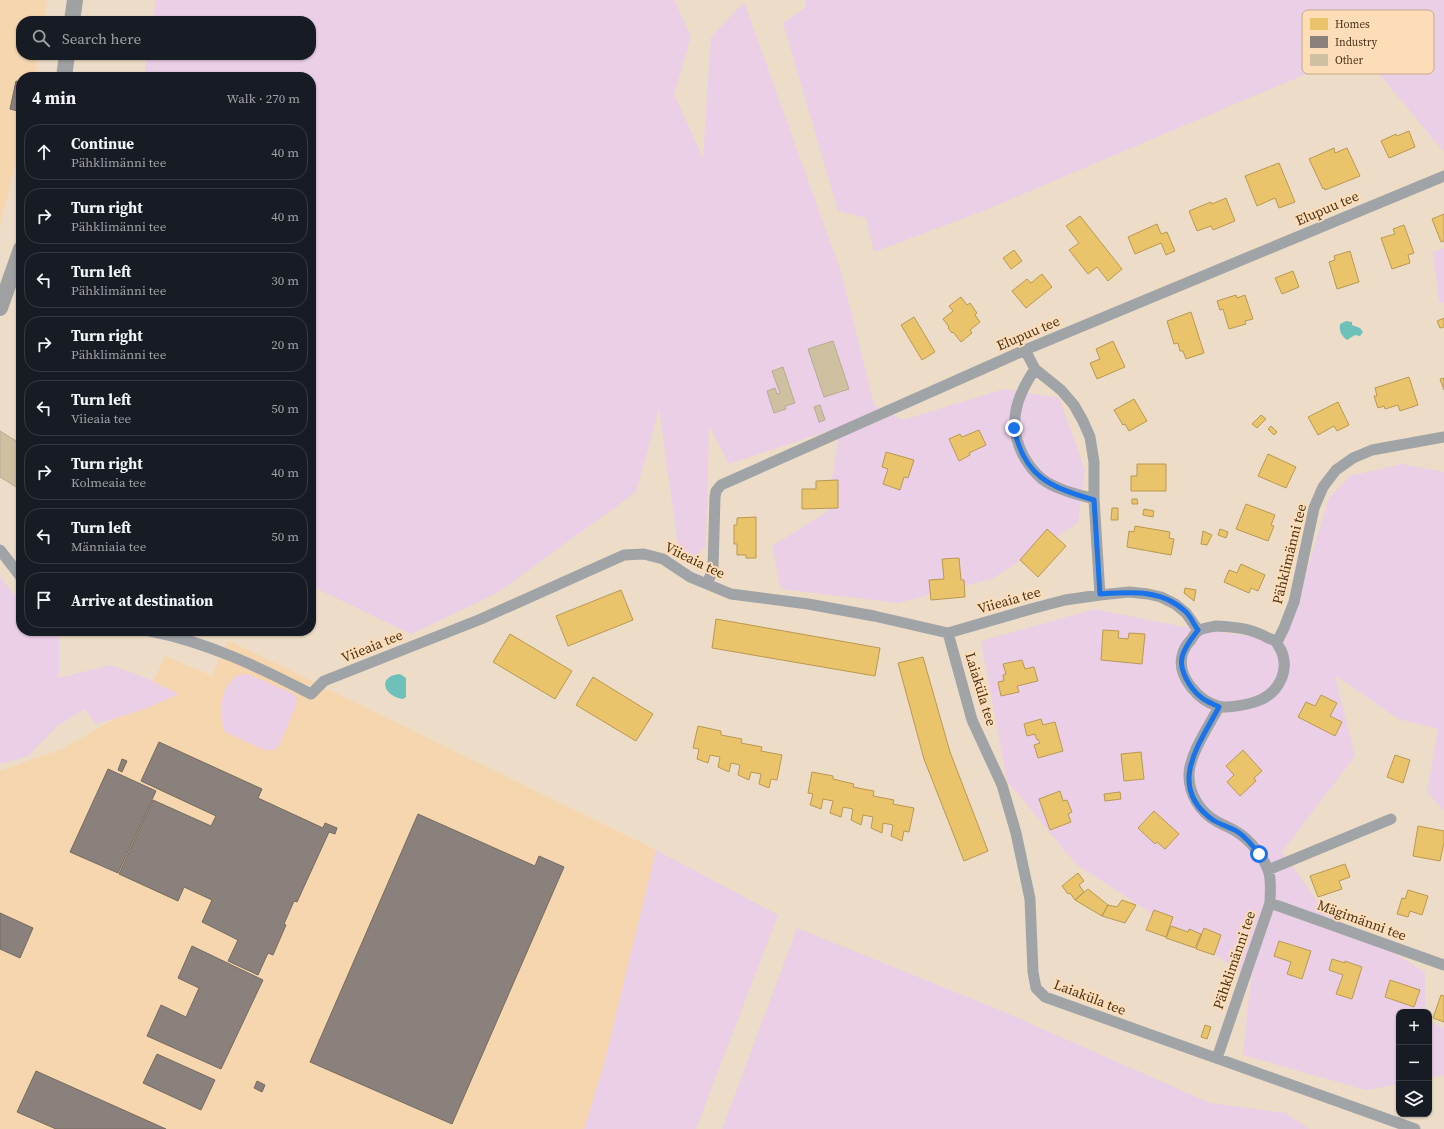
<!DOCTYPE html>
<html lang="en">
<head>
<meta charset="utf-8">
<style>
	body { margin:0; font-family:"Source Serif 4",serif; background:#20242c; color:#f1f3f6 }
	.controls { position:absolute; right:12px; bottom:12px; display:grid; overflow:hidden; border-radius:8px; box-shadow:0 1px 3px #0004 }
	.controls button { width:36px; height:36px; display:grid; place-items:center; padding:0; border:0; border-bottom:1px solid #363941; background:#171b24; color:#f1f3f6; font:20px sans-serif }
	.stop { position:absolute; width:12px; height:12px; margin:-9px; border:3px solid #1a73e8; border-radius:50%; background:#fff }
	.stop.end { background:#1a73e8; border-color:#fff; box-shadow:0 1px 4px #0008 }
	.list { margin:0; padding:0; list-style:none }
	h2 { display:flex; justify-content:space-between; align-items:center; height:52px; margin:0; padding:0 16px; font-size:17px }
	h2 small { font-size:13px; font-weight:400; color:#9ea1a6 }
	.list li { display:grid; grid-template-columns:26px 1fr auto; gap:12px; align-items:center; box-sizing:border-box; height:56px; margin:0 8px 8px; padding:0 8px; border:1px solid #363941; border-radius:16px }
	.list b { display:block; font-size:15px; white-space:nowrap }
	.list p { margin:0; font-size:13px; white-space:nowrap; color:#9ea1a6 }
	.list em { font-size:13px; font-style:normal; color:#9ea1a6 }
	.icon { flex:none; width:22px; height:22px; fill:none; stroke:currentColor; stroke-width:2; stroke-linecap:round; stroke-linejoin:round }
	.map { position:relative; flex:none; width:1444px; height:1129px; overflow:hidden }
	.search { position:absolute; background:#171b24; box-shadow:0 1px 3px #0004; left:16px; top:16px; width:300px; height:44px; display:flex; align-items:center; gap:10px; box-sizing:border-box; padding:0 14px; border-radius:16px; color:#9ea1a6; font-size:15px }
	.panel { position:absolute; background:#171b24; box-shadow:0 1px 3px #0004; left:16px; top:72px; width:300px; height:564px; border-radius:16px }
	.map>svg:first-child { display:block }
	.built { fill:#f6d6ae }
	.green { fill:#eacfe6 }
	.water { fill:#6ec1b8 }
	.homes { fill:#e9c46a; stroke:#b99952 }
	.industry { fill:#8a817c; stroke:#766a5f }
	.building { fill:#cfc0a1; stroke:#b7ab93 }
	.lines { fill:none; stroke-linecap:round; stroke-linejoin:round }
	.street { stroke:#a0a4a7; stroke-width:11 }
	.secondary { stroke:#a0a1a2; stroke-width:16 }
	.route { stroke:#1a73e8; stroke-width:5 }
	.labels { text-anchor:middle; stroke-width:4; stroke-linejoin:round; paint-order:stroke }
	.street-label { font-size:14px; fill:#49351b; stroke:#fcddb8 }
	.key { fill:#fcddb8; stroke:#c6ab89; stroke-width:1 }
	.key-label { font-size:11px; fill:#49351b }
</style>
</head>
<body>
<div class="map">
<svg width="1444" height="1129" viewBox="0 0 1444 1129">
	<rect width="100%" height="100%" fill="#eddcc7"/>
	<path class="built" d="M0,0h47l-3,21h-23v34h18l-4,22h-14v63l-21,86z
		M228,640l428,210 -52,214 -20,65h-584v-358l62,-22 82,-47 21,-46 47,20z"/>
	<path class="green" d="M156,0h518l17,36 -17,58 29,64 8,-121 33,-35 97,270 33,133 29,15 101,-31 55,9 26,72 -7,53 -86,56 -94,24 -117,-14 -9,-43 55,-34 13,-85 -111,37 -20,-39 -3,120 -14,16 -14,-16 -19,-136 -23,83 -139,101 -86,41 -100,-48v-509h-167l3,-22h164v-34h-158z
		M806,0h638v152l-84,-101 -377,160 -109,41 -8,-34 -28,-7 -55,-188 23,-16z
		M1444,248v55l-5,-1 -6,-50z
		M1402,464l42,8v339l-17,-19 11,-63 -40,-10 -63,-44 20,81 -73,96 42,59 101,61v40h-26v72l-33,6 -123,-35 8,-77 -175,-114 -69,-83 -26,-140 114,-32 84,17 106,15 44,-143 21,-22z
		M0,577l21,26v28h31l7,6v41l51,-13 31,11 38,18 -34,15 -49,15 -11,-15 -28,17 -29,30 -28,8z
		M248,674l44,19 5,4 -1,9 -17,40 -5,4h-10l-41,-19 -2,-27 4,-14 5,-8 8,-7z
		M656,850l122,65 -82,214h-112l20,-65z
		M797,928l205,83 208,92 76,10 23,16h-587z
		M1429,1021l15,7v47l-15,3z"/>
	<path class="water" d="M1346,321l6,1v3l8,3 3,4 -3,4 -5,-1 -8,5c-6,-5 -8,-9 -7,-16z
		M400,674l6,4v19l-3,2c-20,-3 -26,-23 -3,-25z"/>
	<path class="homes" d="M1409,131l6,16 -26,11 -8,-17 15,-7 1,2z
		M1334,148l1,5 12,-5 13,28 -35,14 -1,-2 -1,1 -14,-30z
		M1279,163l16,39 -16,6 -4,-10 -18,8 -12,-30z
		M1226,198l9,23 -22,9 -2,-4 -14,5 -8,-20 22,-9 1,2z
		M1444,214v27l-3,1 -9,-23z
		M1080,216l42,53 -14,12 -11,-14 -9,7 -19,-24 10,-7 -13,-17z
		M1157,224l4,10 6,-2 8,19 -9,4 -5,-12 -26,11 -7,-17z
		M1404,225l10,28 -6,2 2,8 -18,6 -11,-31 14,-4 -2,-5z
		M1014,250l8,11 -11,8 -8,-11z
		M1350,251l9,31 -22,7 -8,-27 6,-2 -1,-4z
		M1293,271l6,16 -17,7 -7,-16z
		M1042,274l10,13 -26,21 -14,-17 15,-12 4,4z
		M1236,295l1,3 8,-3 8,24 -8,2 1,3 -17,5 -6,-20 -3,1 -3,-9z
		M961,297l6,8 3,-2 7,10 -2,2 5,7 -10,8 2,3 -11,9 -8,-10 -1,1 -4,-5 1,-1 -6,-8 10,-8 -4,-5z
		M1191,312l13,41 -18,6 -3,-8h-3l-2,-8 -4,1 -7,-23z
		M914,317l21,35 -13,8 -21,-35z
		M1444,318v9l-4,1 -3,-7z
		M1113,341l12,26 -28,12 -7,-16 10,-4 -4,-10z
		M1409,377l9,28 -18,6 -2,-6 -13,4 -1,-3 -6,2 -4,-12h3l-2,-8z
		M1444,378v12l-4,-11z
		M1134,399l13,22 -18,10 -4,-7 -2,1 -9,-15z
		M1338,402l11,23 -12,6 -3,-5 -16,9 -10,-18z
		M1261,415l5,4 -9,9 -5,-4z
		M1271,426l6,6 -3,3 -6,-6z
		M979,430l7,15 -17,8 1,2 -11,6 -10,-22 11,-5 2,3z
		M886,452l28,8 -6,18 -4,-1 -4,13 -17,-6 5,-15 -6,-2z
		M1268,454l28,13 -10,21 -28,-12z
		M1137,464h29v27h-35v-15h6z
		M838,480v28l-36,1v-20h14v-8z
		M1132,499h5l1,5h-6z
		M1246,504l29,11 -4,10 3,1 -6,15 -32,-12z
		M1112,508h6v12h-7z
		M1144,509l10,2 -1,6 -10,-2z
		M756,517v41h-10v-3h-9v-11h-3v-19h3v-7z
		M1135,526l35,6 -1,6 5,1 -3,16 -44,-8 2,-16 5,1z
		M1047,529l19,17 -28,31 -18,-17z
		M1220,529l8,3 -2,6 -8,-3z
		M1203,531l9,4 -5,10 -6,-1z
		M959,558l2,22h3l1,17 -34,3 -2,-20 15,-1 -2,-20z
		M1241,564l24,11 -7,16 -7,-3 -2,5 -25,-11 5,-12 8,3z
		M1185,588l11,2 -2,11 -10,-8z
		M621,590l12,30 -65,26 -12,-30z
		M716,619l164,29 -5,28 -163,-28z
		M1103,630l16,1 -1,7 10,1 1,-6 16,1 -3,30 -41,-4z
		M510,634l62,37 -17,28 -62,-37z
		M923,657l27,95 38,99 -24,10 -40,-102 -26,-96z
		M1022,660l3,9 9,-2 4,14 -21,5 2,6 -18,4 -3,-14 6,-1 -1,-6 3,-1 -3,-10z
		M593,677l60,37 -17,27 -60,-36z
		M1321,695l16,8 -7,13 12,6 -7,14 -37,-19 8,-15 9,4z
		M1041,719l2,6 12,-3 8,29 -25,7 -4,-13 6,-2 -2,-4 -1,1 -2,-6 -8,2 -3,-12z
		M698,726l23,5v4l21,4 -1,4 21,4 -1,4 21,4 -5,25 -6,-1 -2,9 -10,-4 2,-10 -10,-2 -2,8 -11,-5 2,-10 -9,-2 -2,9 -11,-5 2,-10 -10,-2 -2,8 -11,-4 2,-10 -6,-1z
		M1243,750l19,21 -8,7 2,3 -16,15 -13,-14 7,-7 -8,-9z
		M1141,752l3,27 -20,2 -3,-27z
		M1395,755l15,5 -7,23 -16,-6z
		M812,772l21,4v3l21,5 -1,3 21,4 -1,5 21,4 -1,4 21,4 -5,24 -5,-1 -2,10 -11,-5 2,-11 -10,-2 -1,10 -11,-5 2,-11 -10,-2 -2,10 -10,-5 2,-11 -10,-2 -2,10 -11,-4 3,-12 -10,-2 -2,10 -11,-4 3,-11 -5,-1z
		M1060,791l3,10 4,-1 5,12 -4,2 3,8 -21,8 -11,-31z
		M1120,792l1,7 -16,2 -1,-7z
		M1154,811l25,23 -14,15 -8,-7 -2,2 -17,-16z
		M1418,826l26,5v11l-4,19 -27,-5z
		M1345,864l5,13 -11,4 3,8 -24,8 -8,-21z
		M1078,873l6,8 -5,4 5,7 -9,8 -5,-7 -2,1 -6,-8z
		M1088,889l20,16 -6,11 -27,-16z
		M1408,890l20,6 -6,19 -12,-4 -2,6 -11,-3 5,-16 3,1z
		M1122,900l14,5 -11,18 -23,-7 6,-11 9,2z
		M1154,910l19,7 -7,20 -20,-7z
		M1171,926l17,6 1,-3 12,5 -6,14 -29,-10z
		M1204,928l17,7 -7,20 -18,-6z
		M1279,941l32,10 -9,28 -15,-5 4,-12 -17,-6z
		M1332,959l13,4v-2l17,6 -10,32 -16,-5 7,-19 -14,-5z
		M1390,980l30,10 -6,17 -29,-10z
		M1441,995l3,1v26l-11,-4z
		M1205,1025l6,2 -4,12 -6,-2z"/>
	<path class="industry" d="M16,81l5,1v30l-11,-3z
		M159,742l103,47 -4,9 65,30 2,-5 12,5 -2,6 -6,-2 -32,70 -3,-1 -10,23 2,1 -13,30 -5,-2 -10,22 -30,-14 10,-21 -36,-18 10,-22 -28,-13 -6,14 -59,-27 34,-74 58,26 5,-10 -75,-35z
		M122,759l5,2 -5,11 -4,-2z
		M108,769l48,22 -38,82 -48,-21z
		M418,814l117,52 4,-10 25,11 -112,257 -142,-62z
		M0,913l33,15 -13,30 -20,-9z
		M192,946l71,34 -42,89 -74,-33 14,-31 25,12 13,-29 -21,-10z
		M157,1054l58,26 -14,30 -58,-27z
		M36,1071l130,58h-110l-39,-17z
		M257,1081l8,4 -3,7 -8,-4z"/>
	<path class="building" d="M833,341l16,48 -25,8 -16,-48z
		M783,367l12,36 -10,3 1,3 -12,4 -7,-22 8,-3 2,6 3,-1 -8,-22z
		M820,405l5,15 -6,2 -5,-15z
		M0,431l21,13v46l-21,-13z"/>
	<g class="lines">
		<path class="street" d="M1025,350l10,19 26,21 13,15 9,16 7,16 4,25v37l6,96
			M1035,369c-19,28 -28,55 -12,86 5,10 11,17 19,24 15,11 35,15 52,20
			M0,550l21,27
			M707,584l6,-15 2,-72 1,-6 5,-6 304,-135 419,-174
			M1216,626c19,1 35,2 52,12 3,1 7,2 8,4 2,2 3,6 5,8 9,20 -2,42 -21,50 -9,4 -33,9 -42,6 -19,-5 -41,-29 -36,-50 1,-5 5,-12 9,-16 2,-3 4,-7 7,-9 4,-3 13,-4 18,-5z
			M150,631c57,11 109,36 161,63l13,-13 157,-62 143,-64 20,-1 19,5 27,18 41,17 77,10 66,12 74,17 83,-24 34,-9 35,-5 29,-3 19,2 13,3 14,7 11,9 12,17
			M948,633l24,87 30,65 14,48 14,66 3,73 3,16 9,9 370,132
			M1277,642l7,-14 10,-26 20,-94 9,-21 13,-17 17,-12 19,-8 72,-13
			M1268,870l123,-51
			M1270,903l174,62
			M1217,1058l53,-155c0,-11 2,-23 -2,-33 -5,-14 -18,-30 -31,-38 -6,-4 -14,-7 -21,-11 -16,-9 -27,-27 -27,-45 -1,-20 21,-52 30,-69"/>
		<path class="secondary" d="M72,21l3,-21
			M64,77l3,-22
			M0,308l21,-59"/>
	</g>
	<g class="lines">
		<path class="route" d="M1014,428c10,49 36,59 80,72l6,94c30,-2 62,-5 86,18 5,5 8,13 12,18 -6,8 -12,15 -15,24 -6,15 8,36 19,44 5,4 12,6 17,9 -20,37 -53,80 -6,113 8,5 17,7 25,12 9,6 15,14 21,22"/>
	</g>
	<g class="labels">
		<g class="street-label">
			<text transform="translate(1327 208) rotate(-23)" y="5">Elupuu tee</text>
			<text transform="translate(1028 333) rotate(-23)" y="5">Elupuu tee</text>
			<text transform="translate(1289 554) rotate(-76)" y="5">Pähklimänni tee</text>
			<text transform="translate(695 560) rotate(26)" y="5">Viieaia tee</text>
			<text transform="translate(1009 600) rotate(-16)" y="5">Viieaia tee</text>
			<text transform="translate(372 646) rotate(-22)" y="5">Viieaia tee</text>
			<text transform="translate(981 689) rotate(73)" y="5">Laiaküla tee</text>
			<text transform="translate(1362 920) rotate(20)" y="5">Mägimänni tee</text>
			<text transform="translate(1234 960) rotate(-71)" y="5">Pähklimänni tee</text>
			<text transform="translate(1090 997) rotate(21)" y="5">Laiaküla tee</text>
		</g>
	</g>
	<rect x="1302" y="10" width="132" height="64" rx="6" class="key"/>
	<rect x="1310" y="18" width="18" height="12" fill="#e9c46a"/>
	<rect x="1310" y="36" width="18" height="12" fill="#8a817c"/>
	<rect x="1310" y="54" width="18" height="12" fill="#cfc0a1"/>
	<g class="key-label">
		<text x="1335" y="28">Homes</text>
		<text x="1335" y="46">Industry</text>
		<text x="1335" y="64">Other</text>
	</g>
</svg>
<div class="controls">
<button>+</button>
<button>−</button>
<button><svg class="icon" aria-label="layers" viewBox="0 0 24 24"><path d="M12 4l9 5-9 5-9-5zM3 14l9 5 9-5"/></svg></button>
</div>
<div class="stop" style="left:1259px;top:854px"></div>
<div class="stop end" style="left:1014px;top:428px"></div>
<div class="search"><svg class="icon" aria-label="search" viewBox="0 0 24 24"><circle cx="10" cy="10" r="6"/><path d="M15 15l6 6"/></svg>Search here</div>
<section class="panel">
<h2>4 min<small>Walk · 270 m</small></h2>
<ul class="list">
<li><svg class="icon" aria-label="ahead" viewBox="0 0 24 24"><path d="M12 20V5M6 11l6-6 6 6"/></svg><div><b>Continue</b><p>Pähklimänni tee</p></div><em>40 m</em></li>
<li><svg class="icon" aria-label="right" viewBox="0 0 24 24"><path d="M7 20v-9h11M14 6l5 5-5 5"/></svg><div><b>Turn right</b><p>Pähklimänni tee</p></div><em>40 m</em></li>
<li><svg class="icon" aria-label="left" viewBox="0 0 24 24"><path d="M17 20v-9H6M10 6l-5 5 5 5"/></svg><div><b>Turn left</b><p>Pähklimänni tee</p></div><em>30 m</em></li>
<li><svg class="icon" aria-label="right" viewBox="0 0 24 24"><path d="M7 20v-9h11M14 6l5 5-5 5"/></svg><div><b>Turn right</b><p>Pähklimänni tee</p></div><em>20 m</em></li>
<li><svg class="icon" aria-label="left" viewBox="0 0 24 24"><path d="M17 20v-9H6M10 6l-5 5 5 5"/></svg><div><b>Turn left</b><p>Viieaia tee</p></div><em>50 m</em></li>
<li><svg class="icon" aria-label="right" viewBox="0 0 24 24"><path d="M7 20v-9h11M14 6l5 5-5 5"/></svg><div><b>Turn right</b><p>Kolmeaia tee</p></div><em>40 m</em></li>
<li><svg class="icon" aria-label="left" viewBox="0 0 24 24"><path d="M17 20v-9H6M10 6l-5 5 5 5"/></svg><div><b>Turn left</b><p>Männiaia tee</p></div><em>50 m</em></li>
<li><svg class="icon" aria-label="arrive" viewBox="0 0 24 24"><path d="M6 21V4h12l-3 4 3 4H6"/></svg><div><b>Arrive at destination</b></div></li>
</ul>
</section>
</div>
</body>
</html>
